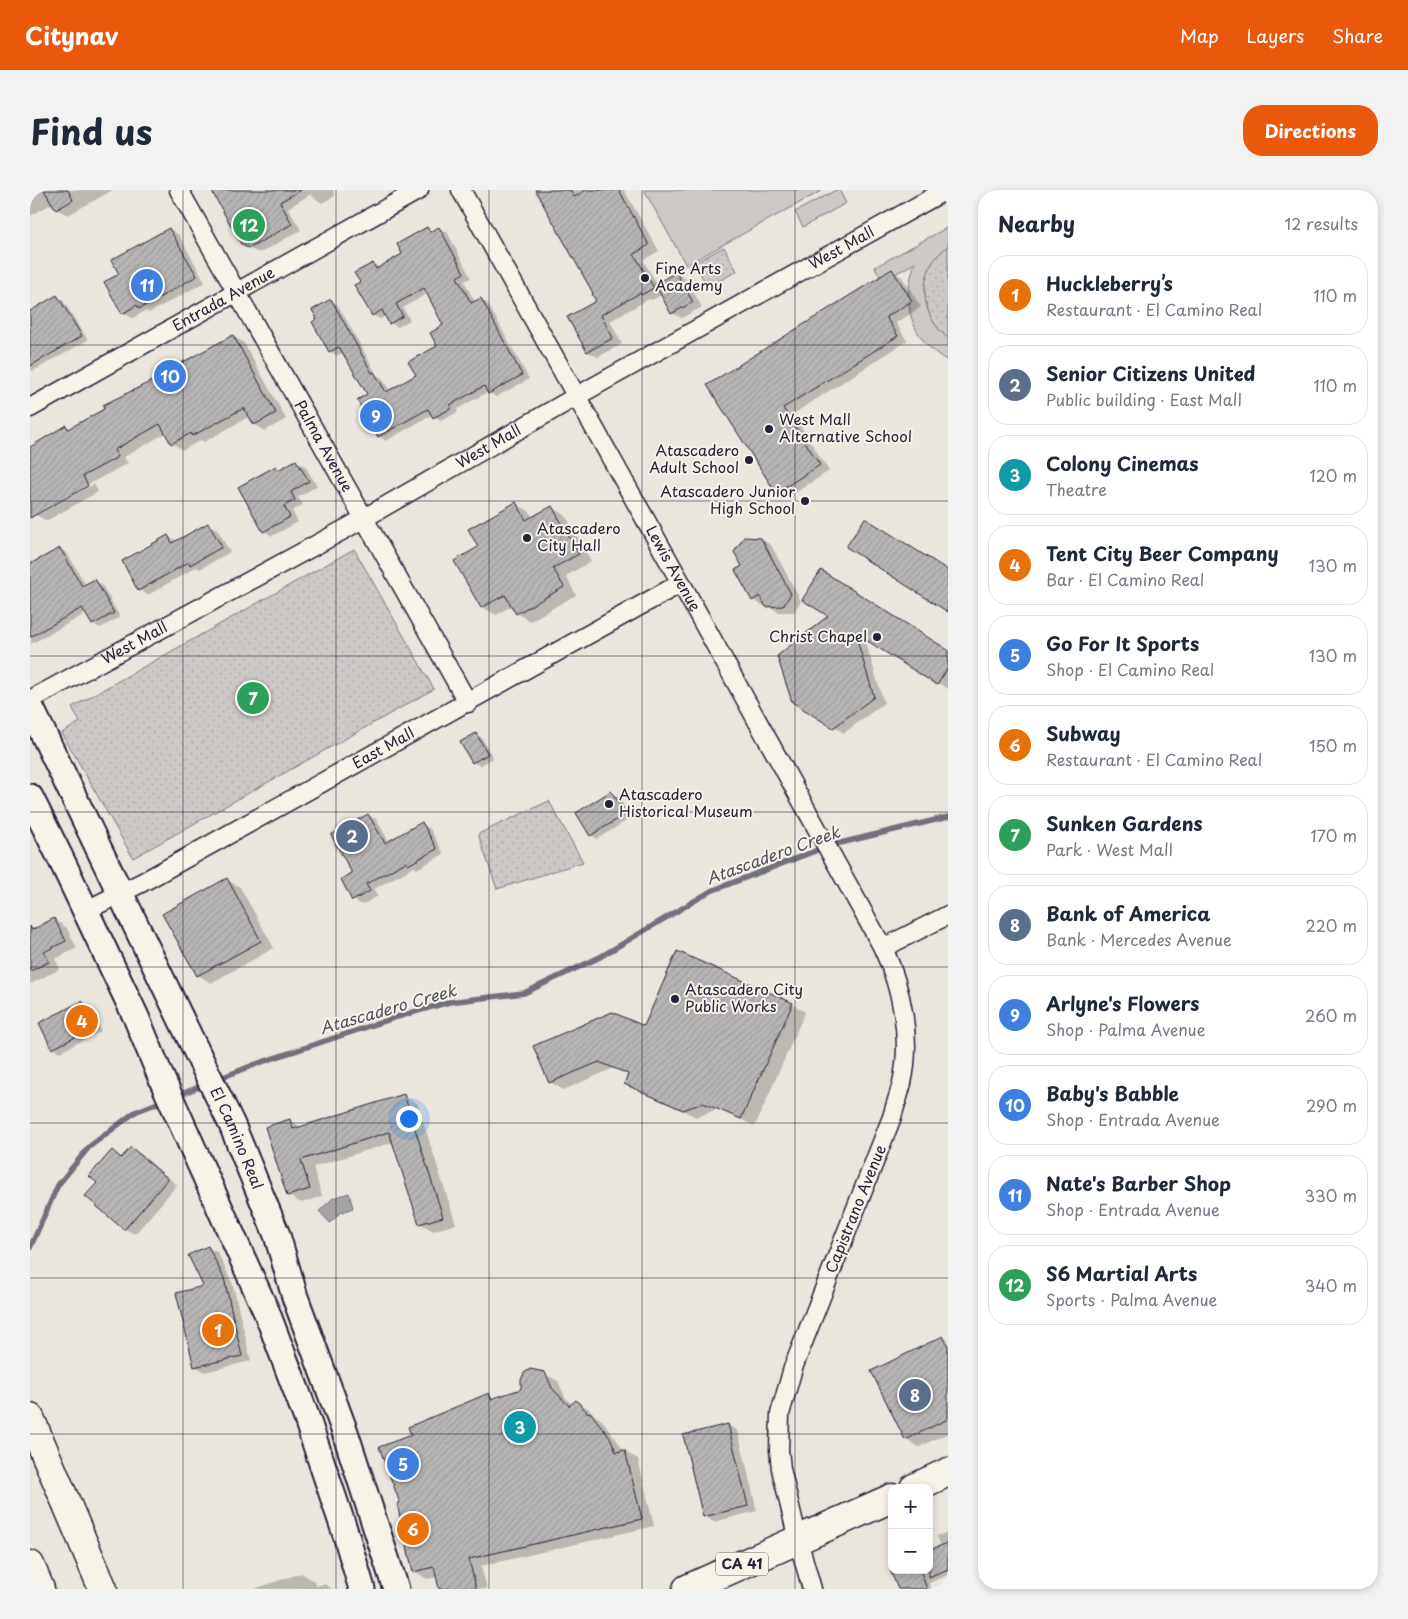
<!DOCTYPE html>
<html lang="en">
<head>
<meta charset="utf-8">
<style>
	body { margin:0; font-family:"Playpen Sans",sans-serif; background:#f2f2f3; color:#1f2937 }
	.controls { position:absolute; right:15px; bottom:15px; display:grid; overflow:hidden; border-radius:10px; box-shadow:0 2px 8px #0003 }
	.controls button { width:45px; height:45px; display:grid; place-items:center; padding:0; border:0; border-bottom:1px solid #e0e1e3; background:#fff; color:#1f2937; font:25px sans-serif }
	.you { position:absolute; left:378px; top:928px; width:18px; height:18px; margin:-12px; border:4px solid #fff; border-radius:50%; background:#1a73e8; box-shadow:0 0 0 8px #1a73e833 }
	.badge { display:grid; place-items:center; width:32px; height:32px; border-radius:50%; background:#ea580c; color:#fff; font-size:16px; font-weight:700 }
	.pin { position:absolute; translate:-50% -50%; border:2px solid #fff; box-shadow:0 1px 5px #0006 }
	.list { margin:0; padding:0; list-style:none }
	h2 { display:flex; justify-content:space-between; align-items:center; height:65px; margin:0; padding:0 20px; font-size:21px }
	h2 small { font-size:16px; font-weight:400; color:#747a83 }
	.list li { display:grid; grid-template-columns:32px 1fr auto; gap:15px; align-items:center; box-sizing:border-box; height:80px; margin:0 10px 10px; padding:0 10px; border:1px solid #e0e1e3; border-radius:20px }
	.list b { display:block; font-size:19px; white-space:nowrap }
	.list p { margin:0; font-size:16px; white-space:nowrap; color:#747a83 }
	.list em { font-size:16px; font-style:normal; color:#747a83 }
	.map { position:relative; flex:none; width:918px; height:1399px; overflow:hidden; border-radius:20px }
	header { display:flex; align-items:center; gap:30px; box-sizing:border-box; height:70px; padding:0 25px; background:#ea580c; color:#fff }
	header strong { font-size:24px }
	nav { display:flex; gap:28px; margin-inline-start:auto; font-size:18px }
	.intro { display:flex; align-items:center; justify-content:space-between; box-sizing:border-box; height:120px; padding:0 30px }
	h1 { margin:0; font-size:35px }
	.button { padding:12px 22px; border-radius:20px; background:#ea580c; color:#fff; font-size:18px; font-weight:700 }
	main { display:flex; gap:30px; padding:0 30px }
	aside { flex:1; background:#fff; border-radius:20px; box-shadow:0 2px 8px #0003 }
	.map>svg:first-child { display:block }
	.green { fill:url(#green-dots); stroke:#787680 }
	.pitch { fill:#cdc9c6; stroke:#787680 }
	.water { fill:#a6a3a6; stroke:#716f7b }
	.shadow { fill:#0003 }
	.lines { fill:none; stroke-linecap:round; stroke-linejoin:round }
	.stream { stroke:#716f7b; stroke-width:5.5 }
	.building { fill:url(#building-hatch); stroke:#22223b }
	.minor-casing { stroke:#22223b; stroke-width:21 }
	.secondary-casing { stroke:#22223b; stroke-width:29 }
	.primary-casing { stroke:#22223b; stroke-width:31 }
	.motorway-casing { stroke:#22223b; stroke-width:31 }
	.minor { stroke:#f7f3e8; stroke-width:18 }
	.secondary { stroke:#f7f3e8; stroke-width:25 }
	.primary { stroke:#f7f3e8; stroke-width:28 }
	.motorway { stroke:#f7f3e8; stroke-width:28 }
	.grid { fill:none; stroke:#22223b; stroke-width:1; stroke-opacity:0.55 }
	.poi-dot { fill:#22223b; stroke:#f7f3e8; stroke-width:2 }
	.labels { text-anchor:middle; stroke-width:4; stroke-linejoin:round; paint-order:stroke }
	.shield { fill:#f7f3e8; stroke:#62616f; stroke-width:1 }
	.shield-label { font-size:14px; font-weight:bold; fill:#22223b }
	.street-label { font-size:15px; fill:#22223b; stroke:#f7f3e8 }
	.poi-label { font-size:15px; fill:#22223b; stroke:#f7f3e8; text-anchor:start }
	.water-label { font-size:16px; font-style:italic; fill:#504f60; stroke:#f7f3e8 }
</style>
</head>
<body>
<header>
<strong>Citynav</strong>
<nav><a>Map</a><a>Layers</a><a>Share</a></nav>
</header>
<div class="intro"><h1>Find us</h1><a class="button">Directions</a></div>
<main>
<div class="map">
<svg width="918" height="1399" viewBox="0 0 918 1399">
	<defs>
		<pattern id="green-dots" width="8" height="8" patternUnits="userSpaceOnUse" patternTransform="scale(1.25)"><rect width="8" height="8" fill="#cdc9c6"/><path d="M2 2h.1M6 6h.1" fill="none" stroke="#b0acab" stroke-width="1.8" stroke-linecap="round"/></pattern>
		<pattern id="building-hatch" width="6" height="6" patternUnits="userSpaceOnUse" patternTransform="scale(1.25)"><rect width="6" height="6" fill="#b8b6b5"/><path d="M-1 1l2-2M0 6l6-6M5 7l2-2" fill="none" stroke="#9e9c9d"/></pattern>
	</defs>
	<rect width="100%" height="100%" fill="#eae6de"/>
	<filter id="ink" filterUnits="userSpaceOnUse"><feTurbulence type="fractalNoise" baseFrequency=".02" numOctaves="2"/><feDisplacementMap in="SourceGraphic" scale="10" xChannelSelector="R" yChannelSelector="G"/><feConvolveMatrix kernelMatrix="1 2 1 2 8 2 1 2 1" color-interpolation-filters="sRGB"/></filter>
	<g filter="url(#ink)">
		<path class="green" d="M918,56v92c-30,-23 -32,-69 0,-92z
			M694,57l13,24 -29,16 -14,-24z
			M324,359l80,140 -301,169 -71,-125 18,-11 -8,-15z
			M519,611l34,61 -86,27 -19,-55z"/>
		<path class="pitch" d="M614,0h179l-137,75z
			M806,0h3l7,13 -43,24 -8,-15z
			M918,37v19c-32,23 -30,69 0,92v23c-39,-22 -47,-59 -33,-98l-33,18 -7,-14z"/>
		<path class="water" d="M319,1003l4,15 -13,5 -10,10 -11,-12 14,-13z"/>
		<path class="shadow" d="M0,0h83l-45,25 -12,-6 -3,-6 -23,13z
			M182,0h121l2,6 -13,7 -9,-6 -2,-3 -23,14 13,22 -39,22h-6l-10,-6z
			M506,0h88l35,61 -16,9 14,24 19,-10 10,5 16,28 -20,11 -10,-5 -11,-18 -9,5 -3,-1 -39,22 12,23 -24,13 -10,-5 9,-50 -3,-8z
			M397,38l6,4 6,-4 8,4 24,46 -7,3 11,21 6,-3 7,5 41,75 -33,18 -8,-5 -31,17 1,3 -17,9 -8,-7 -47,27 -7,-5 -10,-41 -25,-43 -7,4 -7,-5 -16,-29 5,-3 12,-18 7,4 39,70 5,3 8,13 28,-15 21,-30 6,-20 -17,-33 -25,15 7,12 -12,7 -8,-4 -4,-7 -6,3 -7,-4 -11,-32 11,-19 7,4 24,-13z
			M139,39l10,6 26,47 -56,31 -4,-2 -12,7 -10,-5 -2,-39z
			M862,81l10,6 19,30 -25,16 11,18 -114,73 36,57 -42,27 -10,-6 -68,-106z
			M27,106l6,4 25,40 -55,31 -3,-2v-51z
			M203,146l11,7 42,76 -21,12 -11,-7 -4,-8 -46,26 -3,-2 -18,10 -11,-7 -6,-10 -42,24 4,6 -89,48v3l55,-30 4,8 -52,29 -11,-7 -5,-8v-57l36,-23 5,3z
			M266,271l9,5 12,20 -19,11 5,8 -11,6 6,11 -26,14 -8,-5 12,-64 5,3z
			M486,314l13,7 4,7 19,-11 13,8 26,46 -25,15 10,19 -46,26 -13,-8 -4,-8 -17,10 -14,-8 -2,-59z
			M178,334l9,5 13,23 -30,17 -4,-2 -48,28 -9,-5 29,-54 9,5z
			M731,349l10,6 30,56 -7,11h-16l-12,-8 -3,2 -10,-6 -9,-33z
			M30,359l7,4 19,32 9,-5 7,5 18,32 -20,11 -7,-4 -6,-11 -56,31 -1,-78z
			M801,387l117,74v38l-84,-52 20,66 -40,30 -10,-6 -4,-111z
			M446,545l6,3 11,20 -13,8 -7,-4z
			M581,603l7,4 13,21 -34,21 -6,-4 -13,-21z
			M338,625l9,5 12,22 33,-18 8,5 14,25 -27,15 -3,-2 -40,22 4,7 -16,9 -9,-5 1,-27z
			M197,690l13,7 34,61 -63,35 -13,-8z
			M24,730l12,7 11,21 -22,11 5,10 -30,15v-57l4,3z
			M52,813l6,3 13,25 -41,21 -7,-4z
			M762,814l13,8 -50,114 -37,-17 -21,8 -58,-26 -14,-7 4,-9 -15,-7 -51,22 -13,-8 95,-55z
			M373,906l14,7 39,121 -23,7 -13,-8 -26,-81 -81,25 9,29 -21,7 -13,-8 2,-74 12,6z
			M101,959l10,5 36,31 -42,49 -10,-5 -13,-77 11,6z
			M178,1057l10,6 15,32 18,76 -46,11 -10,-6z
			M913,1147l5,3v93l-29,14 -13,-8z
			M515,1184l13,7 7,16 7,8 4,-4 13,8 7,7 7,5 22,31 13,7 16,67 -173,40 6,23h-47l-3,-12 -10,2 -13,-8 -12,-67 11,-68 76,-41 7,4 26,-9z
			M698,1235l10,6 19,80 -43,11 -10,-6z
			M918,1342v43l-19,8 2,6h-32l-9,-21 2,-1v3h37l12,-23 -4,-11z
			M271,1383l13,8 2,5 8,-2 9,5h-79z"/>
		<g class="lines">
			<path class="stream" d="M188,889l38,-15 141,-47 52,-15 75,-9 76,-36 111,-66 117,-45 120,-29
				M146,906l31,-12
				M0,1058l28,-63 31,-38 46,-35 30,-12"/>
		</g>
		<path class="building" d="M14,0h24l5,10 -17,10z
			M181,0h90l-21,12 12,22 -42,24 -4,-1 -5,-3z
			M505,0h35l4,7 12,-7h33l30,55 -15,9 20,34 -13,7 -1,-2 -39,22 12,23 -26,14 -20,-35 29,-16 -4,-7 1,-1z
			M397,37l3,5 9,-5 25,46 -7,4 14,26 10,-5 41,77 -34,19 -4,-8 -34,19 2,3 -19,10 -5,-9 -50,28 -21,-37 10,-6 -28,-47 -10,5 -17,-30 5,-3 -5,-9 19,-11 41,74 2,-1 12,20 30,-17 -8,-13 29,-16 -7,-13 13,-8 -19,-37 -28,16 7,12 -14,8 -7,-14 -10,6 -18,-31 6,-3 -6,-9 19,-10 3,6 26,-15 -5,-10z
			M139,38l28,48 -58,33 -2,-4 -15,9 -18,-32 15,-8 -8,-14z
			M862,79l20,32 -26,16 12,19 -115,72 37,57 -44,28 -69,-108z
			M646,82l17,30 -22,12 -16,-30z
			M27,105l25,41 -52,30v-55z
			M203,145l43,78 -22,12 -10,-17 -52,28 -1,-3 -20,11 -11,-20 -46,26 4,7 -35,19 5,10 -58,32v-71l36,-22 2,4 36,-20 -1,-4 57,-28 -1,-2z
			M266,270l13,21 -18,11 4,8 -11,6 6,11 -27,15 -25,-45 38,-21 2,4z
			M486,312l10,18 26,-14 27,48 -26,14 11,19 -48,27 -11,-19 -24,13 -27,-47 24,-14 -10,-18z
			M835,328l83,52v42l-102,-65z
			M178,333l14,24 -32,18 -1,-3 -51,29 -16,-30 46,-26 4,8z
			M714,347l17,1 30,56 -8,12 -17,1 -6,-11 -8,5 -17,-31 7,-4 -8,-14z
			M30,358l22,38 13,-7 19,34 -22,12 -10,-17 -52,29v-73z
			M791,380l127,80v18l-11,17 -82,-52 19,64 -41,31 -41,-26 -15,-46 51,-40 -26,-16z
			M446,543l12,21 -16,9 -12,-21z
			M581,601l15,23 -36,22 -14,-23z
			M338,624l17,29 37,-21 15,27 -29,16 -2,-3 -40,22 4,7 -18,10 -11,-22 11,-6 -21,-38z
			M197,688l34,63 -64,35 -35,-62z
			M24,728l12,23 -22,11 5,10 -19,9v-45l2,4z
			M647,761l116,52 -52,116 -38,-16 -20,7 -59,-26 4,-10 -29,-12 -50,21 -16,-37 79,-34 32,14z
			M52,811l13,26 -43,22 -13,-26z
			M374,904l39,123 -24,7 -30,-92 -88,28 9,29 -23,7 -22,-69 25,-8 3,10z
			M101,957l37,32 -44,51 -39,-34 12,-13 -8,-7 23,-26 9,8z
			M178,1056l16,32 18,78 -48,11 -18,-74 27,-7 -15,-31z
			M913,1146l5,10v73l-43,21 -34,-69z
			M500,1179l15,3 7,16 17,18 7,-6 12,13 2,-1 21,27 5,13 9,-2 17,69 -173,40 7,30h-37l-5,-22 -21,5 -16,-68 3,-1 -21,-56 32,-12 -3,-8 81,-34 2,6 30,-10v-9l3,-7z
			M698,1234l20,82 -45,11 -20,-82z
			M918,1353v26l-19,8v-27z
			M860,1380h30l7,19h-29z"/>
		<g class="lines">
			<g class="minor-casing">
				<g id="minor">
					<path id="s1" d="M149,0l289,513"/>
					<path id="s2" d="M431,0l220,393 202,365c19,41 29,90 19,135 -3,12 -7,23 -10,34l-99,251 -13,46 -1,36 2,19 17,71 14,49"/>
					<path id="s3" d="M0,218l389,-218"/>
					<path id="s4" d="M0,510l317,-172 230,-132 369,-206"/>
					<path id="s5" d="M55,721l58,-29 538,-299"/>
					<path d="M853,758l65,-33"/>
				</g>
			</g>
			<g class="secondary-casing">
				<g id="secondary">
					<path id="s6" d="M0,516l202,419 45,110 18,62 50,135 51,157"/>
					<path d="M0,607l30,60 76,160 24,58 107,238 39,103 40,119 16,54"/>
				</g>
			</g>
			<g class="primary-casing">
				<path id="primary" d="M884,1298l34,-16
					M657,1399l205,-91"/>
			</g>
			<g class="motorway-casing">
				<path id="motorway" d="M0,1228l73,171
					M0,1375l10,24"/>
			</g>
			<use href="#minor" class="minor"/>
			<use href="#secondary" class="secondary"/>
			<use href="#primary" class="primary"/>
			<use href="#motorway" class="motorway"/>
		</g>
	</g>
	<path class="grid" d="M153,0v1399M306,0v1399M459,0v1399M612,0v1399M765,0v1399M0,155h918M0,311h918M0,466h918M0,622h918M0,777h918M0,933h918M0,1088h918M0,1244h918"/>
	<g class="poi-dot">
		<circle cx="615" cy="88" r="5"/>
		<circle cx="739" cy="239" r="5"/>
		<circle cx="719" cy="270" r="5"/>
		<circle cx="775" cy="311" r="5"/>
		<circle cx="497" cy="348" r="5"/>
		<circle cx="847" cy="447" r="5"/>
		<circle cx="579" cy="614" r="5"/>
		<circle cx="645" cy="809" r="5"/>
	</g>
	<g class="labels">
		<rect class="shield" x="686" y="1362.5" width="52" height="23" rx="4"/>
		<g class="shield-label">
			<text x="712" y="1379">CA 41</text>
		</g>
		<g class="street-label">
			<text dy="5" stroke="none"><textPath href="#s4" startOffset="929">West Mall</textPath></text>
			<text dy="5" stroke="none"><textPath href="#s3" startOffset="222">Entrada Avenue</textPath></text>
			<text dy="5" stroke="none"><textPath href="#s1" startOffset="294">Palma Avenue</textPath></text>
			<text dy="5" stroke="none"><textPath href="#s4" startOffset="524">West Mall</textPath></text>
			<text dy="5" stroke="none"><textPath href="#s2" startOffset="434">Lewis Avenue</textPath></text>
			<text dy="5" stroke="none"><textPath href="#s4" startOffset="119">West Mall</textPath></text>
			<text dy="5" stroke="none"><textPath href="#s5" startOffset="340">East Mall</textPath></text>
			<text dy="5" stroke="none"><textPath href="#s6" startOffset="479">El Camino Real</textPath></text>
			<text transform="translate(826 1019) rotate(-68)" y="5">Capistrano Avenue</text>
		</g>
		<g class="poi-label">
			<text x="625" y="84">Fine Arts<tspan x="625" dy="17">Academy</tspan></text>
			<text x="749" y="235">West Mall<tspan x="749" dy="17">Alternative School</tspan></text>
			<text x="709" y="266" text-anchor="end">Atascadero<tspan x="709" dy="17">Adult School</tspan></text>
			<text x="765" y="307" text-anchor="end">Atascadero Junior<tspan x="765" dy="17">High School</tspan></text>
			<text x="507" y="344">Atascadero<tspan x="507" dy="17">City Hall</tspan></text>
			<text x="837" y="452" text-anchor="end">Christ Chapel</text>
			<text x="589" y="610">Atascadero<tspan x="589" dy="17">Historical Museum</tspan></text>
			<text x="655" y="805">Atascadero City<tspan x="655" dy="17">Public Works</tspan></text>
		</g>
		<g class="water-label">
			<text transform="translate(743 665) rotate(-20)" y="6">Atascadero Creek</text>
			<text transform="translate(358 819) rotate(-16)" y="6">Atascadero Creek</text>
		</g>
	</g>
</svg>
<div class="controls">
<button>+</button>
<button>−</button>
</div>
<div class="you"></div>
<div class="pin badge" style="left:188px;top:1140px;background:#e8710a">1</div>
<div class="pin badge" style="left:322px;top:646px;background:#5c6f8a">2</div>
<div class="pin badge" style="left:490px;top:1237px;background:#0f9aa8">3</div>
<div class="pin badge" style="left:52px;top:831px;background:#e8710a">4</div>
<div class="pin badge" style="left:373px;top:1274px;background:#3f7fe0">5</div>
<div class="pin badge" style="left:383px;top:1339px;background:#e8710a">6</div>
<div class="pin badge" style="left:223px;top:508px;background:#2e9e5b">7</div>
<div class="pin badge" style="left:885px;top:1205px;background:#5c6f8a">8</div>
<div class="pin badge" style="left:346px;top:226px;background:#3f7fe0">9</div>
<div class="pin badge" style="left:140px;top:186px;background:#3f7fe0">10</div>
<div class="pin badge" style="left:117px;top:95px;background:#3f7fe0">11</div>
<div class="pin badge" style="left:219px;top:35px;background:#2e9e5b">12</div>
</div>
<aside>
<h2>Nearby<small>12 results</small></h2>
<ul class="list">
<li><span class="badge" style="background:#e8710a">1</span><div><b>Huckleberry’s</b><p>Restaurant · El Camino Real</p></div><em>110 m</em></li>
<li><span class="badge" style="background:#5c6f8a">2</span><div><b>Senior Citizens United</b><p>Public building · East Mall</p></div><em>110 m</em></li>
<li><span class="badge" style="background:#0f9aa8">3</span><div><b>Colony Cinemas</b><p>Theatre</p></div><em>120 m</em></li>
<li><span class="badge" style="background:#e8710a">4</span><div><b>Tent City Beer Company</b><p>Bar · El Camino Real</p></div><em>130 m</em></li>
<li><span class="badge" style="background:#3f7fe0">5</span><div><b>Go For It Sports</b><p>Shop · El Camino Real</p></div><em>130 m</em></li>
<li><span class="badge" style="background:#e8710a">6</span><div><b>Subway</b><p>Restaurant · El Camino Real</p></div><em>150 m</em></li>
<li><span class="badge" style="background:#2e9e5b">7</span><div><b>Sunken Gardens</b><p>Park · West Mall</p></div><em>170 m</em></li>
<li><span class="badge" style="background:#5c6f8a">8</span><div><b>Bank of America</b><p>Bank · Mercedes Avenue</p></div><em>220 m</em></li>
<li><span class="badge" style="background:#3f7fe0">9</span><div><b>Arlyne's Flowers</b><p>Shop · Palma Avenue</p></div><em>260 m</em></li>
<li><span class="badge" style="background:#3f7fe0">10</span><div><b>Baby's Babble</b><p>Shop · Entrada Avenue</p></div><em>290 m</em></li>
<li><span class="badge" style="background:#3f7fe0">11</span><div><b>Nate's Barber Shop</b><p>Shop · Entrada Avenue</p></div><em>330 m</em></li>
<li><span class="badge" style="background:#2e9e5b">12</span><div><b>S6 Martial Arts</b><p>Sports · Palma Avenue</p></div><em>340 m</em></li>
</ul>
</aside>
</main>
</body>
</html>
